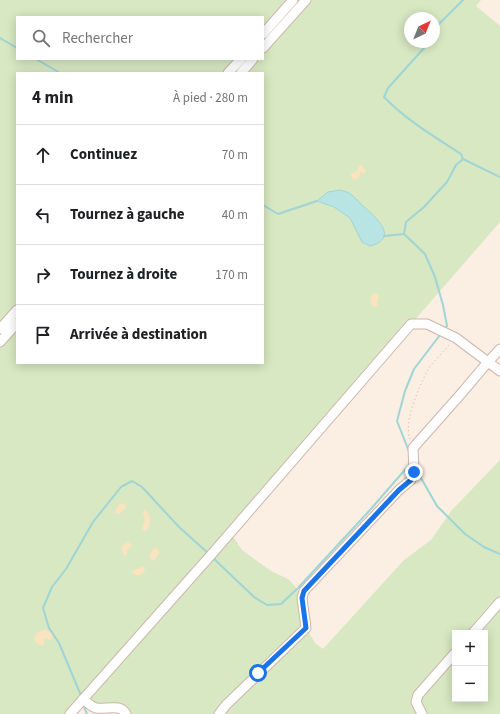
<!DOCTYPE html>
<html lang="fr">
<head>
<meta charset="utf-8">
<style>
	body { margin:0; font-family:"Source Sans 3",sans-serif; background:#f6f6f6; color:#202124 }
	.controls { position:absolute; right:12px; bottom:12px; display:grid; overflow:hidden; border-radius:0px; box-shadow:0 2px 10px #0003 }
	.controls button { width:36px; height:36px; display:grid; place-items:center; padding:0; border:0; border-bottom:1px solid #e0e0e0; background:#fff; color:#202124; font:20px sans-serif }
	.compass { position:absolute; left:404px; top:12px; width:36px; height:36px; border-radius:50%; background:#fff; box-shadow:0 2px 10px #0003; rotate:43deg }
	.stop { position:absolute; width:12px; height:12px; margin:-9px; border:3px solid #1a73e8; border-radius:50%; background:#fff }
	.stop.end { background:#1a73e8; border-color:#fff; box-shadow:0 1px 4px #0008 }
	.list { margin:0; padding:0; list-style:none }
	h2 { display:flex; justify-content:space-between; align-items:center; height:52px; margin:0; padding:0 16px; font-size:17px }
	h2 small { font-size:13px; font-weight:400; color:#757577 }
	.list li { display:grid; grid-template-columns:26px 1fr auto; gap:12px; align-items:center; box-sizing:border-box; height:60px; padding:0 16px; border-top:1px solid #e0e0e0 }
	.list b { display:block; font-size:15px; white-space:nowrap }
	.list em { font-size:13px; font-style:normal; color:#757577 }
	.icon { flex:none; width:22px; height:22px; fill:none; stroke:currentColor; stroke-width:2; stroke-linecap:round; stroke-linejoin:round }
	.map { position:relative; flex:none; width:500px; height:714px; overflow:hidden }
	.search { position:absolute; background:#fff; box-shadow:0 2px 10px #0003; left:16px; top:16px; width:248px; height:44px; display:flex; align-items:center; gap:10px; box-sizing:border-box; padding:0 14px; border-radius:0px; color:#757577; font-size:15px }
	.panel { position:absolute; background:#fff; box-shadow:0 2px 10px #0003; left:16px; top:72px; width:248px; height:292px; border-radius:0px }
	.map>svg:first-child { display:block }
	.green { fill:#d7e8c2; fill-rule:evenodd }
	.sand { fill:#fae3be }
	.water { fill:#b8e4e3; stroke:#9fd5d5 }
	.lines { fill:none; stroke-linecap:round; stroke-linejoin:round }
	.stream { stroke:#9fd5d5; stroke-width:2 }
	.minor-casing { stroke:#ceb6ad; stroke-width:11 }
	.path { stroke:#d4ab9f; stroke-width:1; stroke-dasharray:1 3; stroke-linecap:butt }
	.minor { stroke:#fff; stroke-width:9 }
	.route { stroke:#1a73e8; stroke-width:5 }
</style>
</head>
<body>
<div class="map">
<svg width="500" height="714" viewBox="0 0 500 714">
	<rect width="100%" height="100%" fill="#fbeee3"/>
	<path class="green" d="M0,0h481l-5,6 24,20v196l-270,310 12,18 29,21 17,8 6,6 8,13 4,30 9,15 8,6 81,-89 27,-20 21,-30 48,-50v254h-374l-43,-15 -13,15h-70zM17,17h246v42h-246zM410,18h24v24h-24zM17,73h246v290h-246zM455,633h30v66h-30z"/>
	<path class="sand" d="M359,165h2l5,5 -2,4 -3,-2 -2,6 -5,2 -3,-3v-3l6,-3z
		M375,293l3,1 1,2 -2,7 1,2 -2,2 -3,-1c-4,-4 -3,-7 -1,-11z
		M121,503l4,1 1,3c-3,3 -6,8 -10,7 -2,-5 2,-8 5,-11z
		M145,510c7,6 6,13 2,20l-3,1 -2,-2 3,-9 -2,-7v-2z
		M128,542l4,3 -5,6v3l-2,2c-6,-5 -3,-12 3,-14z
		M154,548l4,1 1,1v4l-5,6h-3l-2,-2 1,-4z
		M142,567h2l1,2c-2,7 -9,8 -13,3l1,-2z
		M43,630c6,0 13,5 7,10l-5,-2 -1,2 1,4c-5,3 -10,0 -11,-6l3,-5z"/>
	<path class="water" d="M340,190c3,1 7,2 9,3 5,3 10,9 14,13 13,11 37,32 7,40l-8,-4 -12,-24 -16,-11 -17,-6 11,-9z"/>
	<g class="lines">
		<path class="stream" d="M434,31l2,-4 27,-27
			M0,38l17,10
			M36,59l24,14
			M463,159l37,18
			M263,205l15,9 39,-13
			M404,234l21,20 10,23 8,28 4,21 -3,3
			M404,234l2,-12 18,-15 23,-25 9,-17 7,-6 -2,-5c-26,-17 -55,-34 -77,-57l4,-9 37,-41 3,-5
			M384,236l20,-2
			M410,454l-13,-33 8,-30 9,-22 26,-34
			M417,471l20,35 28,28 19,13 16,7
			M212,557l42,40 13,8 14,-1 16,-15 73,-79 40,-46
			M82,698l-23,-55 -10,-15 -6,-20 9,-21 14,-18 27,-47 28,-35 11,-6 10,6 37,40 30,27
			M83,704l4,10"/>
		<g class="minor-casing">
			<path id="minor" d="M263,34l30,-34
				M263,48l43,-48
				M228,73l13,-14
				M241,73l12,-14
				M0,329l17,-19
				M0,342l17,-19
				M473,633l27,-31
				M83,699c4,3 8,8 13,9 10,2 24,-5 30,6
				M70,714l141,-159 200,-231h16l29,14 32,24 12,-13
				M219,714l7,-9 80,-77 -4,-30 2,-7 95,-101 12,-10 3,-8 -1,-24 47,-53 28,-33 12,9
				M422,714l-6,-12 2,-7 37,-42"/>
		</g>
		<path class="path" d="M410,439c-7,-17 10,-55 19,-71 6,-8 14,-16 21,-24"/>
		<use href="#minor" class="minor"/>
	</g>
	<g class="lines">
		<path class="route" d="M258,673l48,-45 -4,-30 2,-7 95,-101 12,-10 3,-8"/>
	</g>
</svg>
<div class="controls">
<button>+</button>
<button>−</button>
</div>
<svg class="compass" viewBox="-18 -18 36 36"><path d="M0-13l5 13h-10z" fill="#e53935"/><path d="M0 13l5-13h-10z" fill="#757577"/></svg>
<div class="stop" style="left:258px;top:673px"></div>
<div class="stop end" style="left:414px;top:472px"></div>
<div class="search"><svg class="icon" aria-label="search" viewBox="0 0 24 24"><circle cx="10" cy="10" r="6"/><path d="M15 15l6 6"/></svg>Rechercher</div>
<section class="panel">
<h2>4 min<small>À pied · 280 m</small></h2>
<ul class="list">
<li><svg class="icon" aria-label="ahead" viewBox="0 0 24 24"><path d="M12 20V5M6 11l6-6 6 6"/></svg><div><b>Continuez</b></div><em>70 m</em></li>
<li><svg class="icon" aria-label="left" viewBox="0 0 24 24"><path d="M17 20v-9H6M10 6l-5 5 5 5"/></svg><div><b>Tournez à gauche</b></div><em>40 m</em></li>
<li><svg class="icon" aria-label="right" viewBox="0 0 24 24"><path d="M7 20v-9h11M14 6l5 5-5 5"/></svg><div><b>Tournez à droite</b></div><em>170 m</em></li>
<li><svg class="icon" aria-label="arrive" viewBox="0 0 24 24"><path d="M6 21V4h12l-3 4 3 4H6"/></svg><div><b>Arrivée à destination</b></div></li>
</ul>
</section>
</div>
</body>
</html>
